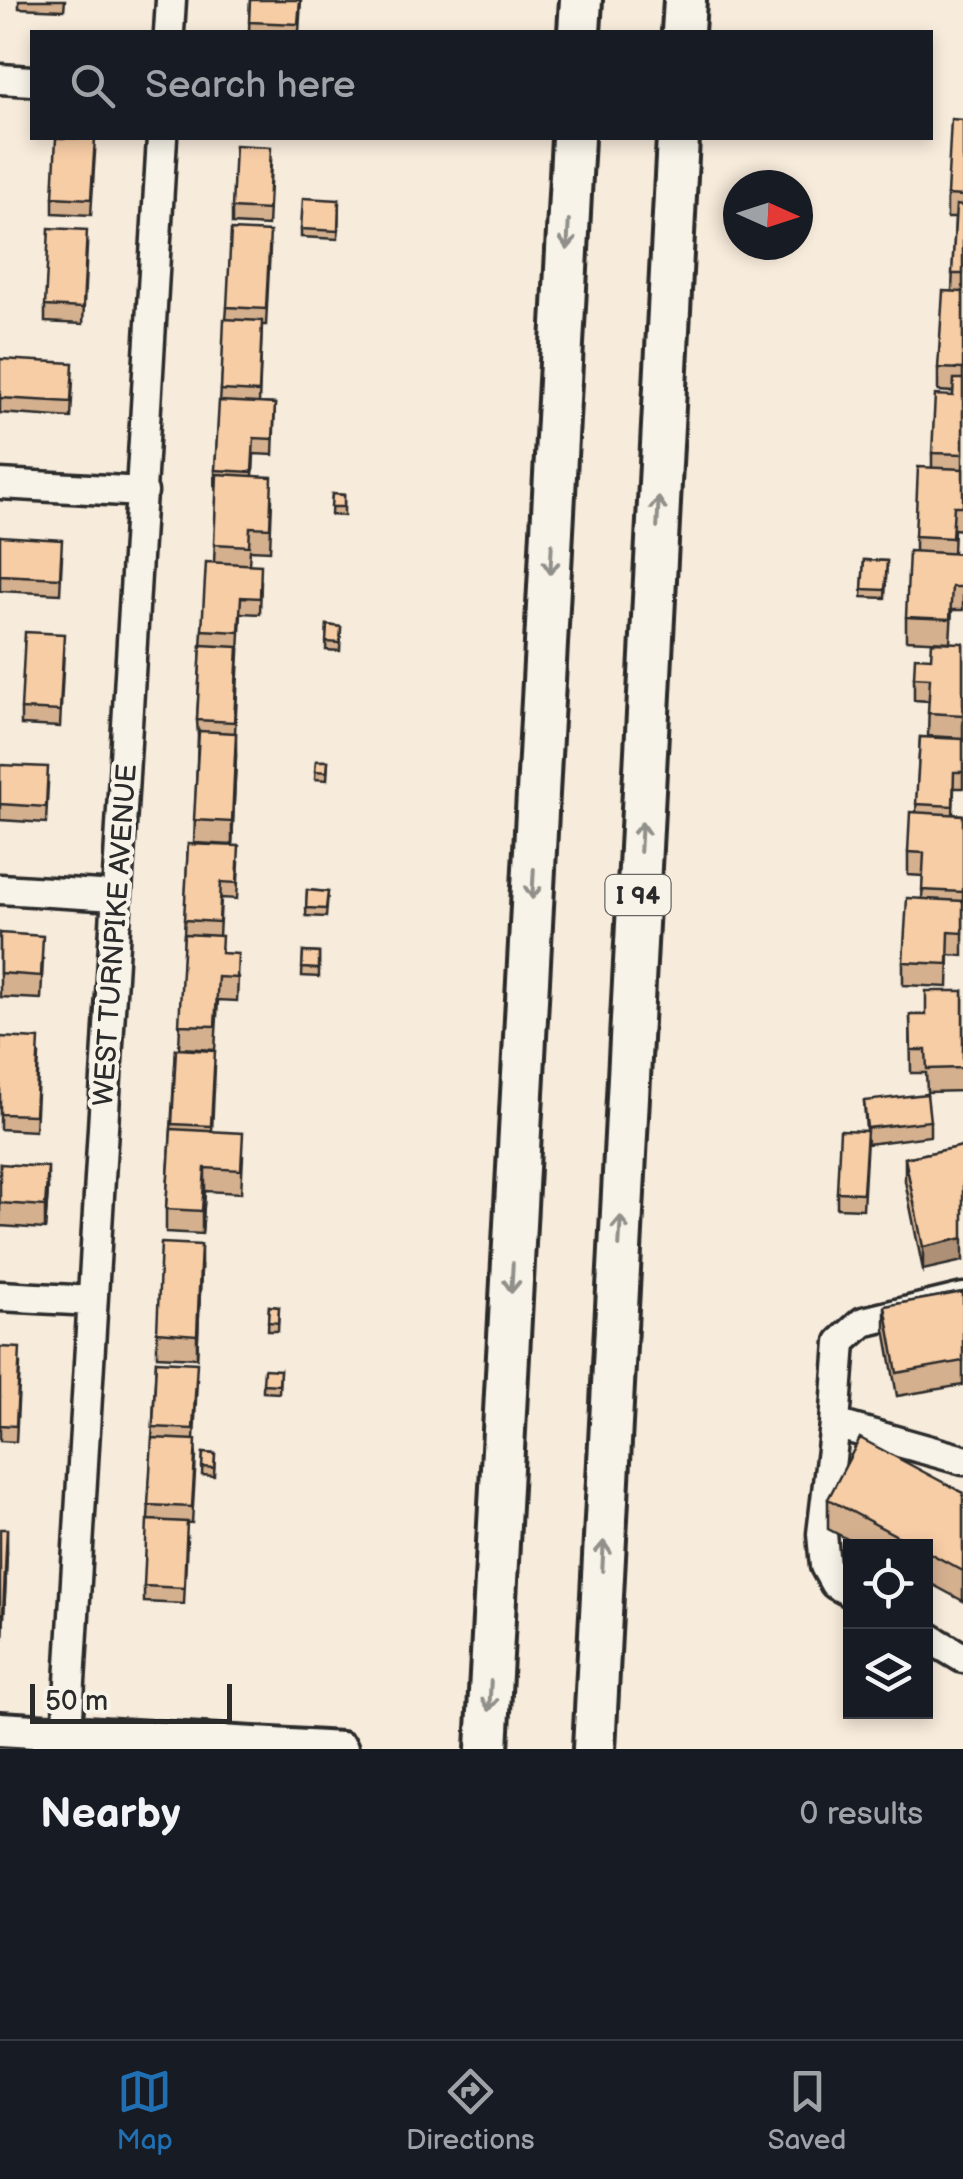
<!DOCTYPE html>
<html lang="en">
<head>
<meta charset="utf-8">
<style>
	body { margin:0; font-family:"Balsamiq Sans",sans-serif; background:#242831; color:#f1f3f6 }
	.controls { position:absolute; right:30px; bottom:30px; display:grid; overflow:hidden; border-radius:0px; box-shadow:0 5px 15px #0003 }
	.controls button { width:90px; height:90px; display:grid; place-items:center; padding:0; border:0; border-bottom:2px solid #363941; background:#171b24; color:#f1f3f6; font:50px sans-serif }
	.compass { position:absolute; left:723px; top:170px; width:90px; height:90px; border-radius:50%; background:#171b24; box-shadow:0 5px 15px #0003; rotate:93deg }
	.scale { position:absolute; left:30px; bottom:25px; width:202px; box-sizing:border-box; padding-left:10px; border:5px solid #2b2b2b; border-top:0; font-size:28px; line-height:35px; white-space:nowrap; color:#2b2b2b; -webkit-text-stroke:8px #f7f3e8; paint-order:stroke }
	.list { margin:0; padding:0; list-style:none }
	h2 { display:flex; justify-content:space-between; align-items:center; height:130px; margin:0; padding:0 40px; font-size:42px }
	h2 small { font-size:32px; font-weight:400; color:#9ea1a6 }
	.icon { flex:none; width:55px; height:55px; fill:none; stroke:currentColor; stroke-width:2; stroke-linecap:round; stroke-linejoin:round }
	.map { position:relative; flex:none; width:963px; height:1749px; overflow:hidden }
	.search { position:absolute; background:#171b24; box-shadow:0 5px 15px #0003; left:30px; right:30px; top:30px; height:110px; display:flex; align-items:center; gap:25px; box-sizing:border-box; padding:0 35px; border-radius:0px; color:#9ea1a6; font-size:38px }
	.sheet { height:290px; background:#171b24 }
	nav { display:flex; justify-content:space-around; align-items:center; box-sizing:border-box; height:140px; border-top:2px solid #363941; background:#171b24; font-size:28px; color:#9ea1a6 }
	nav a { display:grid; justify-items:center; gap:5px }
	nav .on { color:#1f6fb2 }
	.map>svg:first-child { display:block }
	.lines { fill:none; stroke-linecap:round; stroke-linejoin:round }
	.minor-casing { stroke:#2b2b2b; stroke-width:35 }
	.major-casing { stroke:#2b2b2b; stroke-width:40 }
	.highway-casing { stroke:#2b2b2b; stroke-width:48 }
	.minor { stroke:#f7f3e8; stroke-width:28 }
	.major { stroke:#f7f3e8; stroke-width:32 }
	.highway { stroke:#f7f3e8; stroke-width:40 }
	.wall { fill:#d4b08f; stroke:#2b2b2b; stroke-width:2.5 }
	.shaded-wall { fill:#ad9074; stroke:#2b2b2b; stroke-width:2.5 }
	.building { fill:#f7cda6; stroke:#2b2b2b; stroke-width:2.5 }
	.oneway { stroke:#918f8a }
	.labels { text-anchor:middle; stroke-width:9; stroke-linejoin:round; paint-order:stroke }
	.shield { fill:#f7f3e8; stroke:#686764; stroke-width:2.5 }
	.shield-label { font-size:25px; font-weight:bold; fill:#2b2b2b }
	.street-label { font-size:28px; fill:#2b2b2b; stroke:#f7f3e8 }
</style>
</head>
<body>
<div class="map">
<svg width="963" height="1749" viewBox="0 0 963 1749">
	<rect width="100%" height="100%" fill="#f7ebdb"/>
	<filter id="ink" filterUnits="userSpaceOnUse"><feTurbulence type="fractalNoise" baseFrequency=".01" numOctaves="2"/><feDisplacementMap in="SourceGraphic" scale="20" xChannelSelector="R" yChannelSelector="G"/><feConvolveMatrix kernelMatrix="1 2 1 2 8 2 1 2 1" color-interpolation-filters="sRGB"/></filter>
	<g filter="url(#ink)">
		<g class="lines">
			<g class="minor-casing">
				<path id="minor" d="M169,32l2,-32
					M0,79l32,2
					M0,484l143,8
					M0,889l116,7
					M0,1296l92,5
					M835,1424l128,36
					M850,1592l-15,-8 -10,-18 -3,-32 13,-110 6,-82 22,-20 100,-24
					M926,1636l37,22
					M66,1749l96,-1611"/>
			</g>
			<g class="major-casing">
				<path id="major" d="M0,1729l341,20"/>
			</g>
			<g class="highway-casing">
				<path id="highway" d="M579,32l2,-32
					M683,32l2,-32
					M487,1749l86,-1611
					M594,1749l84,-1611"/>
			</g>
			<use href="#minor" class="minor"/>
			<use href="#major" class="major"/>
			<use href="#highway" class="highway"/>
		</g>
		<path class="wall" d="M19,0h46l-1,10 -45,-2z
			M250,0h51l-2,32h-50z
			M963,120v410l-9,-1 -1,24 10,1v56h-11l-2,32 -44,-2v-23l9,-66v-15l17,-68v-15l21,-57v-4l-15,-1v-23l14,-77 3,-73h-8v-23z
			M95,152l-4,63 -38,-2v-16z
			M271,162l-3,64 -36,-2v-16z
			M339,200l-1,39 -37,-2v-8z
			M87,246l-4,78 -38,-2v-16z
			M270,248l-4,77h-4l-3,78 16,1 -2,51 -19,-1 -1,22 19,24 -2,51 -20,-1 -1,14 12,17 -1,33 -19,-1 -6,120 1,23 -4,89 -38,-2 4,-107 -1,-16 5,-90 12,-67 3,-77h-2v-16l12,-163z
			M0,359l73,20 -2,39 -71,-5z
			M332,494l12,1v21l-13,-1z
			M0,536l62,20 -2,38 -60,-3z
			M864,560l23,1 -2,37 -23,-1z
			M327,625l14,2 -1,24 -14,-1z
			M963,643v95l-35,-2 1,-35 -15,-1v-23l17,-19z
			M64,650l-4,77 -39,-2v-16z
			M920,737l43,2v49h-9l-1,26 10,1v141l-14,-1 -1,32 -45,-2v-23l19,-63 1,-23 -15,-1v-23l8,-39z
			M316,761h12l-1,19 -12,-1z
			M0,765l48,18 -2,40 -46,-3z
			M188,844l51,18 -2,37 -16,-1 -2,38 3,17 16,24 -1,24 -19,-1 -3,50 -36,-2z
			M307,890l21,2 -2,25 -20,-1z
			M0,933l43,26 -2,40 -41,-2z
			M303,952l16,1v24l-17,-1z
			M963,991v100l-36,1 -1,-19h-15l-1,-58h16z
			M0,1037l39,18 -4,76 -35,-2z
			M176,1049l39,18 -3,64 31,25 -2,37 -36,-2 -3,43 -36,-2v-23z
			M864,1101l66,20v15l-63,8v-6l-4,71 -26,-1v-16l29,-61z
			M963,1146l-40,124 -18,-89v-23z
			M0,1164l48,26 -3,39 -45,-3z
			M201,1269l-4,89 -40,-2v-24z
			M963,1292v93l-66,11 -12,-67v-23z
			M269,1306l10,1 -1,24h-10z
			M0,1347l20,17 -4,78 -16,-1z
			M156,1361l41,18 -3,61 2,16 -4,67 -44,-3z
			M280,1370l-1,23 -16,-1v-8z
			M203,1453l12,1 -1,22 -12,-1z
			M963,1493v108l-37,-20v-35h-65l-33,-17v-30z
			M0,1529l7,23 -4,85h-3z
			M187,1538l-3,66 -40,-2v-16z"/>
		<path class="shaded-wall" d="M236,733v23l-4,89v-23z
			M48,1167v23l-3,39v-23z
			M205,1168v23l-3,43v-23z
			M963,1238v23l-40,9v-23z
			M201,1245v24l-4,89v-23z
			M7,1529v23l-4,85v-23z"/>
		<path class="building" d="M250,0h50l-2,24 -49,-2z
			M951,119l12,1v76l-16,-1z
			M56,138h39l-4,61 -38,-2z
			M235,145l36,2 -3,63 -36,-2z
			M303,198l36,2 -1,31 -37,-2z
			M956,205l7,1v68h-11z
			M49,228l38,2 -4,78 -38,-2z
			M231,230l39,2 -4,77 -39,-2z
			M943,291l20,1v77l-25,-1z
			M224,319l38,2 -3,71 -38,-2z
			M0,359l73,4 -2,39 -71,-4z
			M954,379h9v75l-31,-1 3,-58 18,1z
			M219,401l56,3 -2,35 -19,-1 -2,34 -37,-2z
			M918,467l45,2v37h-9l-2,32 -37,-2z
			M217,474l55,3 -2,51 -20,-1 -1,19 -35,-2z
			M332,494l12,1v12h-13z
			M0,536l62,4 -2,38 -60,-3z
			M909,551l54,3v33h-11l-2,32 -44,-2z
			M864,560l23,1 -2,29 -23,-1z
			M206,562l55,3 -1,33 -19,-1 -2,35 -37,-2z
			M327,625l14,2 -1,16 -14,-1z
			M25,632l39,2 -4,77 -39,-2z
			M932,642l31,1v72l-35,-2 2,-35 -16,-1 1,-20 16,1z
			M201,645l37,2 -4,75 -37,-2z
			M199,731l37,2 -4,89 -38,-2z
			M920,737l43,2v33h-9l-1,34 -37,-2z
			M316,761h12l-1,11 -12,-1z
			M0,765l48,2 -2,40 -46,-3z
			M910,812l53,3v77l-41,-2 2,-37 -16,-1z
			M188,844l51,2 -2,37 -16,-1 -2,40 -35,-2z
			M307,890l21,2 -2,17 -20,-1z
			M907,898l56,3v32l-14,-1 -1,32 -45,-2z
			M0,933l43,3 -2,40 -41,-3z
			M184,934l38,2 -1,17 17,1 -1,24 -19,-1 -3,49 -36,-1z
			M303,952l16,1v16l-17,-1z
			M926,991h37v77l-36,1 -1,-19h-15l-1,-35h16z
			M0,1037l39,2 -4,76 -35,-1z
			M176,1049l39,2 -4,75 -39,-2z
			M927,1094l3,27 -63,7 -3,-27z
			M171,1129l72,4 -2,37 -36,-2 -3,43 -36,-2z
			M840,1130l27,1 -4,62 -26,-1z
			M963,1146v92l-40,9 -18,-89z
			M0,1164l48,3 -3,39 -45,-3z
			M161,1243l40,2 -4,90 -40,-3z
			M963,1292v69l-66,12 -12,-67z
			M269,1306l10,1 -1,16 -10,-1z
			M0,1347l20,1 -4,78 -16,-1z
			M156,1361l41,2 -4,66 -40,-2z
			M264,1369l16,1 -1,15 -16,-1z
			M152,1438l44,2 -4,67 -44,-2z
			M860,1438l103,55v78l-37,-20v-5h-10l-88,-47z
			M203,1453l12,1 -1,14 -12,-1z
			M147,1520l40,2 -3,66 -40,-2z
			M0,1529h7l-4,85h-3z"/>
		<defs><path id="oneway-shaft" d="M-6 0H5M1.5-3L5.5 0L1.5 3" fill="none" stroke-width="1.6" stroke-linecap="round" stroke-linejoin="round" transform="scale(2.5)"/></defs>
		<g class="oneway">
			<use href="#oneway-shaft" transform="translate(568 235) rotate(93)"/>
			<use href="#oneway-shaft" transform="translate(658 512) rotate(-87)"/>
			<use href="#oneway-shaft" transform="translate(551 559) rotate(93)"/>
			<use href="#oneway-shaft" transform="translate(641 837) rotate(-87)"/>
			<use href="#oneway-shaft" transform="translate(533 884) rotate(93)"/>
			<use href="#oneway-shaft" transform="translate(620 1231) rotate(-87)"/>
			<use href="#oneway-shaft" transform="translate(512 1278) rotate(93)"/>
			<use href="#oneway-shaft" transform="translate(603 1556) rotate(-87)"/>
			<use href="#oneway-shaft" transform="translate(490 1696) rotate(93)"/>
		</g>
	</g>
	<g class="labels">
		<rect class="shield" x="605.5" y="875" width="65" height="40" rx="8"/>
		<g class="shield-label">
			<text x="638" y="904">I 94</text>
		</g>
		<g class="street-label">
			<text transform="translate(114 935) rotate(-86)" y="10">WEST TURNPIKE AVENUE</text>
		</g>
	</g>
</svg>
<div class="controls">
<button><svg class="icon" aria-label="locate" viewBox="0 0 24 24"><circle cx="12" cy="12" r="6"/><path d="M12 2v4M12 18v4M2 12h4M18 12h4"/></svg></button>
<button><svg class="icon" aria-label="layers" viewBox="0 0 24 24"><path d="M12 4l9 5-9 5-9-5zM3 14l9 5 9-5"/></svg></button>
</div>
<svg class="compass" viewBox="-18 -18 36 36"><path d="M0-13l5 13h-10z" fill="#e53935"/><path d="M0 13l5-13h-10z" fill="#9ea1a6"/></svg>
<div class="scale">50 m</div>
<div class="search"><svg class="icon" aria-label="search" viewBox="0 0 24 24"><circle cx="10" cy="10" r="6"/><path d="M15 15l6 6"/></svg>Search here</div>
</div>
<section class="sheet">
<h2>Nearby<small>0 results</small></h2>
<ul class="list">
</ul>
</section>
<nav>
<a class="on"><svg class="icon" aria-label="map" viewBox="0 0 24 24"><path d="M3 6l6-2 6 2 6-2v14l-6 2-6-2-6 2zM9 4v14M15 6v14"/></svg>Map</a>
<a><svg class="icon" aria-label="directions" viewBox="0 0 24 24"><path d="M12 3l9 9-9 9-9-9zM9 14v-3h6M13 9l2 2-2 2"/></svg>Directions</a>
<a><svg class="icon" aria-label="saved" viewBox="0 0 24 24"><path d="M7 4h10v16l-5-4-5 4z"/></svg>Saved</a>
</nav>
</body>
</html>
